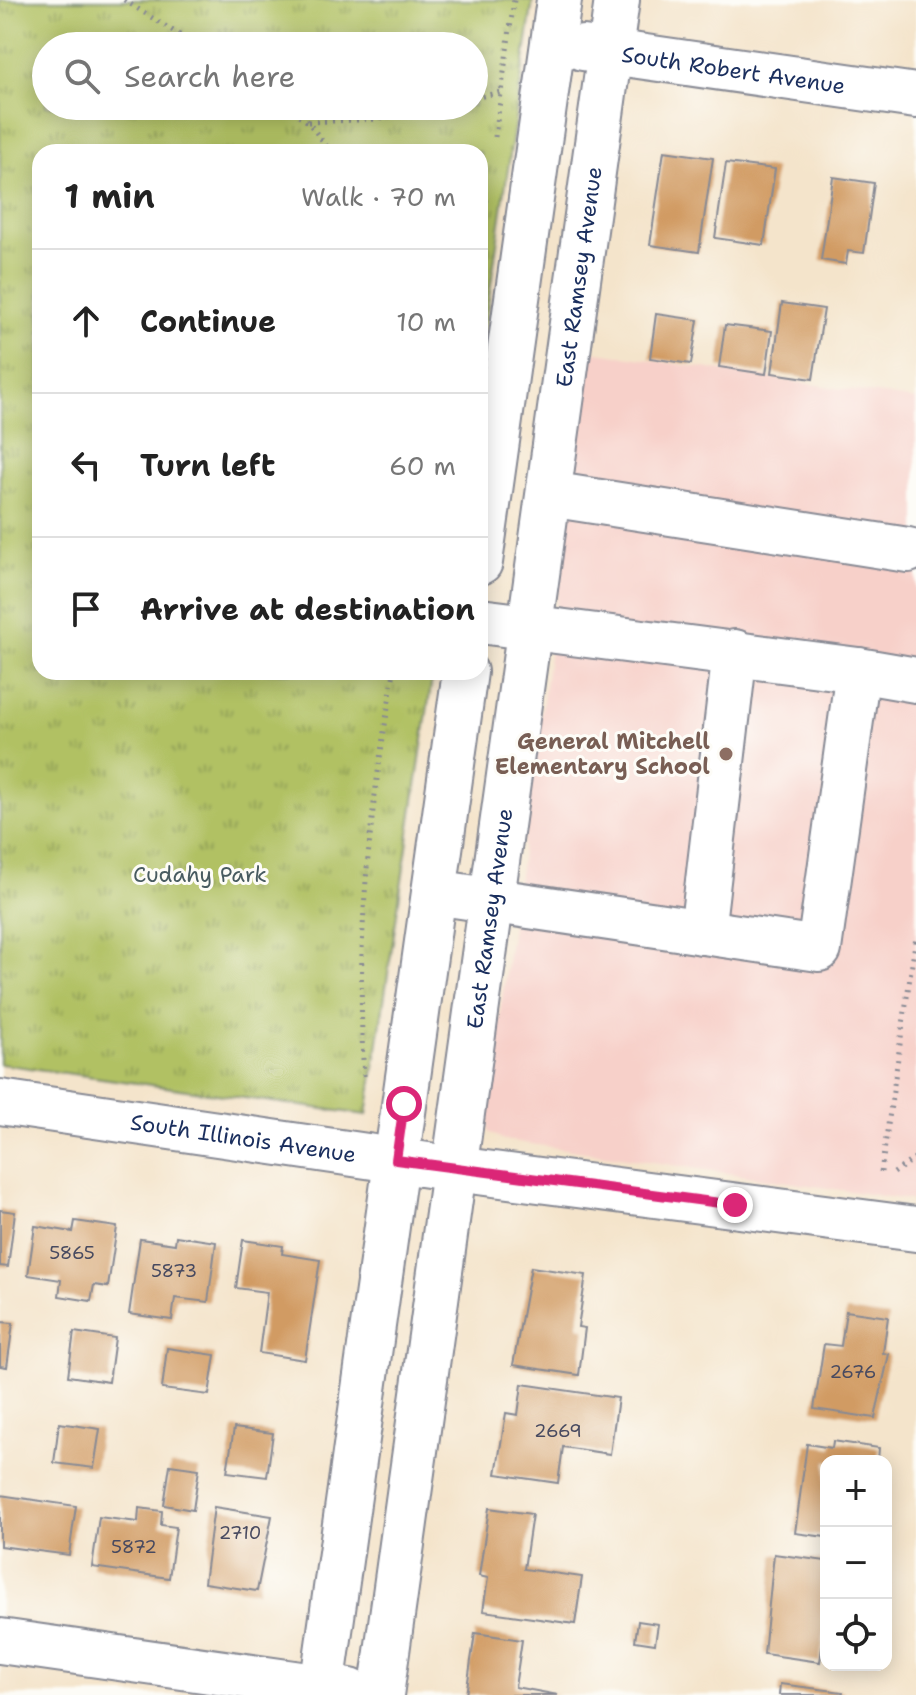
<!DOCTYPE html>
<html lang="en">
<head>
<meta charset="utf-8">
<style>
	body { margin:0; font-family:"Shantell Sans",sans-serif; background:#f6f6f6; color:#222 }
	.controls { position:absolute; right:24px; bottom:24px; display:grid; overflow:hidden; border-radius:16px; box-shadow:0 4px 20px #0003 }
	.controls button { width:72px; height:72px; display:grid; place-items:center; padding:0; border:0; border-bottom:2px solid #e0e0e0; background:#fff; color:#222; font:40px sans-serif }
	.stop { position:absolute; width:24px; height:24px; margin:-18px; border:6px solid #db2777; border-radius:50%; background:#fff }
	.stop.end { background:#db2777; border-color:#fff; box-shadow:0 2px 8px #0008 }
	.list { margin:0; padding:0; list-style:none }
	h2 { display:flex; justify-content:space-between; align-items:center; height:104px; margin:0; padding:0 32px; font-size:34px }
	h2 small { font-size:26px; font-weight:400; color:#767676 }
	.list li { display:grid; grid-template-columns:52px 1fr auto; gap:24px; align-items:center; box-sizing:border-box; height:144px; padding:0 32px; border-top:2px solid #e0e0e0 }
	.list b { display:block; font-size:30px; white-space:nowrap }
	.list em { font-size:26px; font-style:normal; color:#767676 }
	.icon { flex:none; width:44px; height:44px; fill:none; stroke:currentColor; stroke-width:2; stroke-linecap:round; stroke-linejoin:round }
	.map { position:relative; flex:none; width:916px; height:1695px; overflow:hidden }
	.search { position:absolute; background:#fff; box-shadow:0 4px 20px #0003; left:32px; top:32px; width:456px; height:88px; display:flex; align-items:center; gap:20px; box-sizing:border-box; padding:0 28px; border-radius:44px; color:#767676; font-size:30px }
	.panel { position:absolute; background:#fff; box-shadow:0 4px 20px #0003; left:32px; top:144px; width:456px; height:536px; border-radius:24px }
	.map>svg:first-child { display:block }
	.built { fill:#f7d0c9 }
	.park { fill:url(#park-tufts); stroke:#667861; stroke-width:2; fill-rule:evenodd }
	.building { fill:#d19b64 }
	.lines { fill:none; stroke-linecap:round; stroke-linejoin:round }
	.minor-casing { stroke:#888a94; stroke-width:48 }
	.path { stroke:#888a94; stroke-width:5; stroke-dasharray:2 6; stroke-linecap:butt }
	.minor { stroke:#fff; stroke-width:44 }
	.route { stroke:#db2777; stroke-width:10 }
	.education-dot { fill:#8d6e63; stroke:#fdfcf7; stroke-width:3 }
	.labels { text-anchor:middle; stroke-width:6; stroke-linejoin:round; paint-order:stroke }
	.number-label { font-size:18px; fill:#484a60 }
	.street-label { font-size:22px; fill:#1b2f5e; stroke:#fdfcf7 }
	.education-label { font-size:22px; font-weight:bold; fill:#785e54; stroke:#fdfcf7; text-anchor:end }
	.park-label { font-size:22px; fill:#485b60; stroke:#fdfcf7 }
</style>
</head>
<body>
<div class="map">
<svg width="916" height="1695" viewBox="0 0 916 1695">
	<defs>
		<pattern id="park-tufts" width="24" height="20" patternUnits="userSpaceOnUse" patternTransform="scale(2)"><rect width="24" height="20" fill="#b1c164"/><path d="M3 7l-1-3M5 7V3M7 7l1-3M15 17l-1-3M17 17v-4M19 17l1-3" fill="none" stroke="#8f9d56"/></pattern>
	</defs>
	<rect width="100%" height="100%" fill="#fdfcf7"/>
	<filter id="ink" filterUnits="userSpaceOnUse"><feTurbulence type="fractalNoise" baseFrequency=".0125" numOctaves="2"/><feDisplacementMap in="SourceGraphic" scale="16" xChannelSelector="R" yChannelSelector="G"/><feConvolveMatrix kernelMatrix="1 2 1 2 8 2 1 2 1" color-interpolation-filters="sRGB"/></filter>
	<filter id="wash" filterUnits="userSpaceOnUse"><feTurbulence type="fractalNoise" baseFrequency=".006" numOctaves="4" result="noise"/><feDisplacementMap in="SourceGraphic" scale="32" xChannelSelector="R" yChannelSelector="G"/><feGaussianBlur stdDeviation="1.8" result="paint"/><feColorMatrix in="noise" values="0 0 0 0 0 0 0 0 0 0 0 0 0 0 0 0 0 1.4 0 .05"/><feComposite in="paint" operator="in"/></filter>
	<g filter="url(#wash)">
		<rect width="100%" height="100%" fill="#f4e4cb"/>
		<path class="built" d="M591,351l325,49v801l-412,-61 -15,-8 -2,-24z"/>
		<path class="park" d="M0,0h533l-53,358v-206h-440v520h393l-66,443 -367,-51zM46,46h428v60h-428z"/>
		<g id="blocks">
			<path class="building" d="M664,151l49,7 -14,94 -49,-7z
				M726,163l49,6 -11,76 -49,-7z
				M833,177l41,6 -10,70 -16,-2 -2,13 -25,-4z
				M782,303l42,6 -11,70 -41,-6z
				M656,314l42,6 -7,44 -41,-6z
				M725,325l47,6 -6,43 -47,-7z
				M0,1210l15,2 -7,55 -8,-1z
				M75,1221l42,6 -9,60 -14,-2 -3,16 -32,-5 2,-16 -33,-5 7,-49 38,6z
				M176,1236l40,6 -8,60 -33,-4 -3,22 -43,-6 11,-75 35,5z
				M243,1240l40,6 -1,8 38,6 -15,100 -46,-7 8,-61 -31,-4z
				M531,1267l55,8 -8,52 7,1 -6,47 -66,-10z
				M846,1311l42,6 -5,36 6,1 -14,64 -61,-9 10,-65 17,2z
				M0,1322l13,1 -6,44 -7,-1z
				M74,1332l41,6 -6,44 -41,-6z
				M167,1348l48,7 -6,40 -47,-6z
				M522,1384l96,14 -8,56 -47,-7 -5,36 -62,-9 10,-61 12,2z
				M59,1423l41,6 -6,39 -40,-5z
				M234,1428l39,5 -6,44 -40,-5z
				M833,1441l46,7 -1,13h-52v76l-31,-4 12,-89 25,4z
				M170,1465l29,4 -6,41 -29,-5z
				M0,1495l76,11 -7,49 -69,-9z
				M214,1507l58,9 -15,75 -53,-8z
				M139,1508l23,3 -1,14 15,2 -7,51 -77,-11 7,-50 39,5z
				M489,1508l43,6 -8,55 58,8 -7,47 -92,-13 5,-33 -9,-2z
				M774,1554l52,7v60l-6,41 -56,-8z
				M638,1621l20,3 -3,20 -20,-3z
				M475,1633l47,7 -7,47 43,8h-92z
				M780,1684l63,8 -1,3h-63z"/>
		</g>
	</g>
	<g filter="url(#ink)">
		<use href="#blocks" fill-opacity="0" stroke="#888a94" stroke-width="2"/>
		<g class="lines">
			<g class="minor-casing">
				<g id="minor">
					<path id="s1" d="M583,48l333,48"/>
					<path d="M549,494l359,56"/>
					<path d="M480,562l79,-562"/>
					<path d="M858,670l58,10"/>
					<path d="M434,892l385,57 39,-279 -378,-49"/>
					<path d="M702,932l33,-280"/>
					<path id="s2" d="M0,1102l455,67 461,60"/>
					<path d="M0,1641l350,50"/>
					<path d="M321,1695l144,-1023"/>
					<path id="s3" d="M381,1695l236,-1695"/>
				</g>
			</g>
			<path class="path" d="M124,0l73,46
				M474,98l27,-6
				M286,106l22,16 23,30
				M308,122l71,-3 59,-13
				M495,137l19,-137
				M480,241l7,-43
				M364,1076c-9,-137 6,-269 30,-404
				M881,1172l35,-235
				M894,1173l22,-16"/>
			<use href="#minor" class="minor"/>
		</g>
	</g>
	<g class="lines" filter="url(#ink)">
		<path class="route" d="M404,1104l-8,56 339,45"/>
	</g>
	<circle class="education-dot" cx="726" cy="754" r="8"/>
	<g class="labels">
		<g class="number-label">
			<text x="72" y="1259">5865</text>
			<text x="174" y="1277">5873</text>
			<text x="853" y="1378">2676</text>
			<text x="558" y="1437">2669</text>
			<text x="240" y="1539">2710</text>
			<text x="134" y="1553">5872</text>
		</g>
		<g class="street-label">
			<text dy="8" stroke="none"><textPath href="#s1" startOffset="152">South Robert Avenue</textPath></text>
			<text dy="8" stroke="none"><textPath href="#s3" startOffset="1432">East Ramsey Avenue</textPath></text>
			<text dy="8" stroke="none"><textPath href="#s3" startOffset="784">East Ramsey Avenue</textPath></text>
			<text dy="8" stroke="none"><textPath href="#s2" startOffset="246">South Illinois Avenue</textPath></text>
		</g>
		<g class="education-label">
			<text x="710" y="749">General Mitchell<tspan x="710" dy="25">Elementary School</tspan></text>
		</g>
		<g class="park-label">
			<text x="200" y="882">Cudahy Park</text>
		</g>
	</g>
</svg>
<div class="controls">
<button>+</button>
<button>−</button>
<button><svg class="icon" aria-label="locate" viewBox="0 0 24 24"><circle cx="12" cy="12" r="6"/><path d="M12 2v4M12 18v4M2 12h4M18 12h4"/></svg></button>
</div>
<div class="stop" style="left:404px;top:1104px"></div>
<div class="stop end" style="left:735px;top:1205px"></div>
<div class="search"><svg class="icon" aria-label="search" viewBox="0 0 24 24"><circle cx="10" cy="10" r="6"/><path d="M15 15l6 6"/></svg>Search here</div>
<section class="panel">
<h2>1 min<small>Walk · 70 m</small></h2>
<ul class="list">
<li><svg class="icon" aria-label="ahead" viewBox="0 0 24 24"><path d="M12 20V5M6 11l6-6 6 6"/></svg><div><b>Continue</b></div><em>10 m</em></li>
<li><svg class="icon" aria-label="left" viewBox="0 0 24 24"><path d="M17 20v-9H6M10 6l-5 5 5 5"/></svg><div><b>Turn left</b></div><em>60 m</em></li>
<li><svg class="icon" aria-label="arrive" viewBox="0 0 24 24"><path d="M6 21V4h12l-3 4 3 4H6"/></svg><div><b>Arrive at destination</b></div></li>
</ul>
</section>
</div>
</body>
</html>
